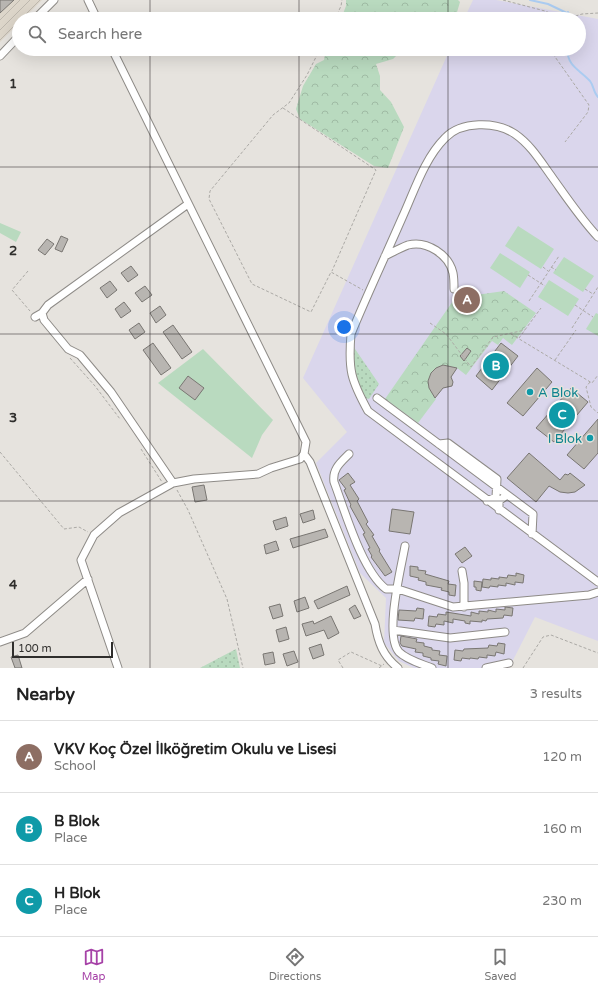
<!DOCTYPE html>
<html lang="en">
<head>
<meta charset="utf-8">
<style>
	body { margin:0; font-family:"Varela Round",sans-serif; background:#f6f6f6; color:#222 }
	.scale { position:absolute; left:12px; bottom:10px; width:101px; box-sizing:border-box; padding-left:4px; border:2px solid #2f2e2c; border-top:0; font-size:11px; line-height:14px; white-space:nowrap; color:#2f2e2c; -webkit-text-stroke:3px #e6e3de; paint-order:stroke }
	.you { position:absolute; left:344px; top:327px; width:14px; height:14px; margin:-10px; border:3px solid #fff; border-radius:50%; background:#1a73e8; box-shadow:0 0 0 6px #1a73e833 }
	.badge { display:grid; place-items:center; width:26px; height:26px; border-radius:50%; background:#a642a7; color:#fff; font-size:13px; font-weight:700 }
	.pin { position:absolute; translate:-50% -50%; border:2px solid #fff; box-shadow:0 1px 4px #0006 }
	.list { margin:0; padding:0; list-style:none }
	h2 { display:flex; justify-content:space-between; align-items:center; height:52px; margin:0; padding:0 16px; font-size:17px }
	h2 small { font-size:13px; font-weight:400; color:#767676 }
	.list li { display:grid; grid-template-columns:26px 1fr auto; gap:12px; align-items:center; box-sizing:border-box; height:72px; padding:0 16px; border-top:1px solid #e0e0e0 }
	.list b { display:block; font-size:15px; white-space:nowrap }
	.list p { margin:0; font-size:13px; white-space:nowrap; color:#767676 }
	.list em { font-size:13px; font-style:normal; color:#767676 }
	.icon { flex:none; width:22px; height:22px; fill:none; stroke:currentColor; stroke-width:2; stroke-linecap:round; stroke-linejoin:round }
	.map { position:relative; flex:none; width:598px; height:668px; overflow:hidden }
	.search { position:absolute; background:#fff; box-shadow:0 4px 16px #0002; left:12px; right:12px; top:12px; height:44px; display:flex; align-items:center; gap:10px; box-sizing:border-box; padding:0 14px; border-radius:22px; color:#767676; font-size:15px }
	.sheet { height:268px; background:#fff }
	nav { display:flex; justify-content:space-around; align-items:center; box-sizing:border-box; height:56px; border-top:1px solid #e0e0e0; background:#fff; font-size:11px; color:#767676 }
	nav a { display:grid; justify-items:center; gap:2px }
	nav .on { color:#a642a7 }
	.map>svg:first-child { display:block }
	.industrial { fill:url(#industrial-furrows) }
	.education { fill:#dad6ec }
	.grass { fill:url(#grass-dots) }
	.forest { fill:url(#forest-crowns) }
	.garden { fill:#b9dabf }
	.lines { fill:none; stroke-linecap:round; stroke-linejoin:round }
	.stream { stroke:#abccf1; stroke-width:2 }
	.building { fill:#b8b5b1; stroke:#797672 }
	.minor-casing { stroke:#8e8b87; stroke-width:9 }
	.path { stroke:#aba9a5; stroke-width:1; stroke-dasharray:3 2; stroke-linecap:butt }
	.minor { stroke:#fff; stroke-width:7 }
	.grid { fill:none; stroke:#2f2e2c; stroke-width:1; stroke-opacity:0.55 }
	.culture-dot { fill:#0f9aa8; stroke:#e6e3de; stroke-width:1.5 }
	.labels { text-anchor:middle; stroke-width:3; stroke-linejoin:round; paint-order:stroke }
	.culture-label { font-size:13px; fill:#0d838f; stroke:#e6e3de; text-anchor:start }
	.grid-label { font-size:13px; text-anchor:middle; font-weight:bold; fill:#2f2e2c; stroke:#e6e3de; stroke-width:3; stroke-linejoin:round; paint-order:stroke }
</style>
</head>
<body>
<div class="map">
<svg width="598" height="668" viewBox="0 0 598 668">
	<defs>
		<pattern id="industrial-furrows" width="10" height="10" patternUnits="userSpaceOnUse"><rect width="10" height="10" fill="#ddd6ca"/><path d="M-1 1l2-2M0 10L10 0M9 11l2-2" fill="none" stroke="#beb8ae"/></pattern>
		<pattern id="grass-dots" width="8" height="8" patternUnits="userSpaceOnUse"><rect width="8" height="8" fill="#b9dabf"/><path d="M2 2h.1M6 6h.1" fill="none" stroke="#9fbba4" stroke-width="1.8" stroke-linecap="round"/></pattern>
		<pattern id="forest-crowns" width="20" height="18" patternUnits="userSpaceOnUse"><rect width="20" height="18" fill="#b9dabf"/><path d="M2 6a3 3 0 1 1 6 0M12 15a3 3 0 1 1 6 0" fill="none" stroke="#9fbba4"/></pattern>
	</defs>
	<rect width="100%" height="100%" fill="#e6e3de"/>
	<path class="industrial" d="M0,0h42l-19,19h-4v4l-19,19z"/>
	<path class="education" d="M473,0h23l102,19v622l-63,-24 -26,51h-95l-15,-7 -15,-18 2,-45 -26,-25 -44,-110 31,-31 -44,-54 147,-329h129v-30h-115z"/>
	<path class="grass" d="M353,346l26,38 -10,15 -4,-1c-10,-16 -12,-34 -12,-52z
		M236,649l4,19h-40z"/>
	<path class="forest" d="M346,0h112l2,2 -5,17h-114l5,-13z
		M326,49h77l-10,10 -17,5 4,12v14l11,12 13,25 -16,41 -14,-2 -74,-47 -4,-10 7,-23 13,-22 8,-4z
		M504,291l32,22 -24,32 -9,-7 -5,7 -6,-4 -26,34 -9,-7 -14,-3 -14,23 7,11 -18,24 -33,-24 70,-101z"/>
	<path class="garden" d="M0,223l21,9 -5,10 -16,-9z
		M518,226l36,23 -13,20 -36,-23z
		M500,253l30,19 -10,16 -30,-20z
		M564,257l30,19 -11,16 -30,-19z
		M549,280l30,19 -11,17 -30,-19z
		M596,313l2,1v22l-12,-7z
		M203,349l70,71 -11,15 -10,23 -94,-75z"/>
	<g class="lines">
		<path class="stream" d="M530,0l18,4 21,10
			M568,12l2,7
			M567,49c1,18 12,20 23,32 4,5 3,11 8,16"/>
	</g>
	<path class="building" d="M0,0h14l-14,13z
		M61,236l7,3 -6,13 -7,-3z
		M47,239l7,5 -9,11 -7,-5z
		M131,266l7,9 -10,7 -7,-9z
		M110,281l7,9 -10,8 -7,-10z
		M145,286l7,9 -10,7 -7,-9z
		M124,302l7,9 -10,7 -6,-9z
		M160,306l6,9 -10,8 -6,-10z
		M139,323l6,9 -10,7 -6,-9z
		M173,325l19,27 -10,7 -19,-27z
		M153,343l18,25 -10,7 -18,-25z
		M501,343l17,13 -26,34 -16,-14z
		M467,348l4,3 -7,10 -4,-5z
		M443,365l14,3 -6,9 2,5 -1,4 -9,2 -8,10 -6,-10 -1,-7 3,-8 5,-5z
		M537,368l15,14 -29,34 -16,-13z
		M188,376l16,12 -9,12 -16,-12z
		M571,388l17,14 -34,40 -18,-14z
		M598,419v34l-14,16 -17,-14z
		M529,453l31,27 5,-6 3,1 2,-2 15,12 -10,7 -7,1 -8,-1 -11,-6 -13,16 -29,-24z
		M348,473l7,9 -5,3 9,14 -2,2 11,21 -2,2 8,11 -2,1 8,14 -1,1 13,21 -7,4 -14,-19 1,-1 -4,-7 2,-1 -7,-14 2,-1 -15,-27 1,-1 -7,-15 2,-1 -7,-9z
		M204,485l3,15 -12,2 -3,-15z
		M392,509l22,3 -4,22 -21,-3z
		M313,510l2,9 -12,4 -3,-9z
		M286,517l2,9 -12,4 -3,-9z
		M325,529l3,8 -35,11 -3,-9z
		M276,541l3,9 -13,4 -2,-9z
		M465,547l7,9 -10,7 -7,-9z
		M410,566l8,1v3l8,1 -1,3 24,7 -1,3 8,1 -1,11 -6,-1v-3l-8,-2 1,-2 -16,-3v-3l-8,-2 1,-2 -9,-2z
		M516,573l8,2 -1,8 -8,-1v3l-9,-2v3l-8,-1v2l-8,-1 -1,2 -7,-1 1,-8 8,1v-2l8,1v-2l8,1 1,-3 8,1z
		M474,581l8,1 -1,9 -5,-1v-3h-2z
		M347,586l3,9 -32,14 -4,-8z
		M305,597l4,11 -12,4 -3,-11z
		M280,604l3,12 -10,3 -4,-12z
		M355,605l6,11 -7,3 -5,-10z
		M505,607l8,1 -1,8 -8,-1 -1,3 -16,1 -1,2 -4,-1v2l-12,-1v3l-5,-1v-2l-12,-2v4l-9,-2v4l-8,-1 -1,3 -7,-1 1,-10 8,1 1,-3 8,1v-3l25,4v-4l8,2v-3l9,1v-2l8,2v-3l9,1z
		M417,608l7,1 -1,10 -8,-1 -1,3 -16,-1 1,-10 17,1z
		M331,616l8,17 -11,6 -4,-9 -18,6 -4,-12 11,-3 1,3z
		M286,627l3,12 -10,3 -3,-12z
		M401,636l16,3 -1,3 8,1v3l8,2v2l8,1 -1,4 8,1 -1,10 -8,-2 1,-3 -8,-1v-2l-8,-2v-3l-8,-1 1,-3 -14,-3 -2,-3z
		M498,643l7,1 -1,10 -8,-2 -1,4 -8,-1v3l-8,-1 -1,2 -8,-1v1l-8,-1 -1,3 -7,-1 1,-10 8,1 1,-2 24,-1 1,-3 8,1z
		M321,644l3,11 -11,4 -4,-11z
		M294,651l4,11 -11,4 -4,-12z
		M273,652l2,11 -10,2 -2,-11z
		M18,655l4,13h-7l-4,-11z"/>
	<g class="lines">
		<g class="minor-casing">
			<path id="minor" d="M88,0l9,19
				M35,19l19,-19
				M112,49l194,393 -2,12 6,8 65,162c3,18 8,32 23,44
				M0,56l19,-20
				M598,237c-17,-18 -31,-39 -46,-60 -11,-15 -21,-32 -37,-43 -19,-13 -54,-13 -70,4 -21,21 -31,54 -43,80 -17,39 -35,77 -51,116 -3,36 0,46 17,77l230,171
				M385,256c8,-4 15,-8 23,-11 19,-5 41,10 45,28 1,5 1,11 1,16
				M35,317l7,-4
				M377,398l156,116 -1,20
				M439,444l9,-1 49,36 -1,18 -9,4
				M349,454c-8,8 -17,15 -15,28 11,29 28,89 52,107h12l55,18 136,-12 9,-3
				M173,483l-62,-91 -31,-37 -12,-6 -24,-29 -2,-7 6,-8 140,-101
				M499,510v-9l8,-6
				M405,546c-4,23 -21,89 -6,106 8,8 23,12 33,16
				M462,571l2,12v24
				M393,630l57,8 55,-6
				M0,642l25,-9 63,-54
				M118,668l-37,-108 13,-25 25,-22 54,-30 21,-4 64,-5 13,-6 29,-9 4,-5
				M486,668l23,-5"/>
		</g>
		<path class="path" d="M503,0l42,11 19,8
			M335,19l6,-13 1,-6
			M566,19l16,-5 16,-1
			M320,49l-13,26 -18,28 -16,12 -63,76 -1,8 43,85 59,28 20,-40 32,18
			M553,49v5l36,51 -1,7 -23,30
			M283,108l93,62 -44,101
			M543,267l5,4
			M551,267l5,3
			M28,271l-16,19 18,21
			M528,275l17,11
			M585,289l8,5
			M529,301l30,-45
			M575,305l18,12
			M430,323l16,11 25,33 22,-30 32,-7
			M572,328l26,-41
			M511,334l81,49 6,-8
			M519,338l22,-30
			M70,358l25,28 25,33
			M555,360l21,-30
			M590,382l-4,5 5,20 7,6
			M141,449l21,33
			M0,452l64,77 15,-2 9,5
			M177,490l11,20 39,89 16,69
			M343,668l-5,-8 13,-8 31,14
			M379,668l5,-4
			M523,668l20,-31 8,-2 47,18"/>
		<use href="#minor" class="minor"/>
	</g>
	<path class="grid" d="M150,0v19M299,0v19M448,0v19M150,49v619M299,49v619M448,49v619M0,167h598M0,334h598M0,501h598"/>
	<g class="culture-dot">
		<circle cx="530" cy="392" r="4"/>
		<circle cx="590" cy="438" r="4"/>
	</g>
	<g class="labels">
		<g class="culture-label">
			<text x="538" y="397">A Blok</text>
			<text x="582" y="443" text-anchor="end">I Blok</text>
		</g>
	</g>
	<g class="grid-label">
		<text x="13" y="88">1</text>
		<text x="13" y="255">2</text>
		<text x="13" y="422">3</text>
		<text x="13" y="589">4</text>
	</g>
</svg>
<div class="scale">100 m</div>
<div class="you"></div>
<div class="pin badge" style="left:467px;top:300px;background:#8d6e63">A</div>
<div class="pin badge" style="left:496px;top:366px;background:#0f9aa8">B</div>
<div class="pin badge" style="left:562px;top:415px;background:#0f9aa8">C</div>
<div class="search"><svg class="icon" aria-label="search" viewBox="0 0 24 24"><circle cx="10" cy="10" r="6"/><path d="M15 15l6 6"/></svg>Search here</div>
</div>
<section class="sheet">
<h2>Nearby<small>3 results</small></h2>
<ul class="list">
<li><span class="badge" style="background:#8d6e63">A</span><div><b>VKV Koç Özel İlköğretim Okulu ve Lisesi</b><p>School</p></div><em>120 m</em></li>
<li><span class="badge" style="background:#0f9aa8">B</span><div><b>B Blok</b><p>Place</p></div><em>160 m</em></li>
<li><span class="badge" style="background:#0f9aa8">C</span><div><b>H Blok</b><p>Place</p></div><em>230 m</em></li>
</ul>
</section>
<nav>
<a class="on"><svg class="icon" aria-label="map" viewBox="0 0 24 24"><path d="M3 6l6-2 6 2 6-2v14l-6 2-6-2-6 2zM9 4v14M15 6v14"/></svg>Map</a>
<a><svg class="icon" aria-label="directions" viewBox="0 0 24 24"><path d="M12 3l9 9-9 9-9-9zM9 14v-3h6M13 9l2 2-2 2"/></svg>Directions</a>
<a><svg class="icon" aria-label="saved" viewBox="0 0 24 24"><path d="M7 4h10v16l-5-4-5 4z"/></svg>Saved</a>
</nav>
</body>
</html>
